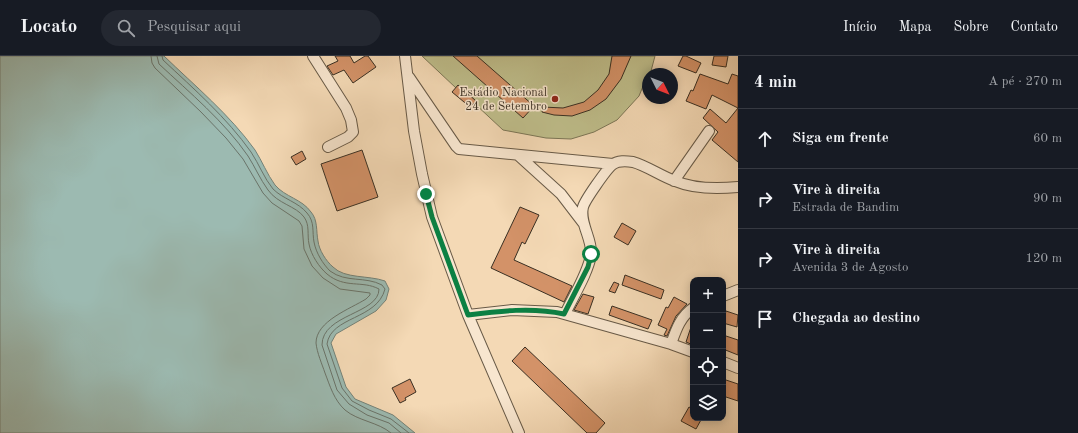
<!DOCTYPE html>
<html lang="pt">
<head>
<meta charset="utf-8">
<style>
	body { margin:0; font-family:"Old Standard TT",serif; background:#242831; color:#f1f3f6 }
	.controls { position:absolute; right:12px; bottom:12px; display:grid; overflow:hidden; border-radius:8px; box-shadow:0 2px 10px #0003 }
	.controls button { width:36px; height:36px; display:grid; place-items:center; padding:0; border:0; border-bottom:1px solid #363941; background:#171b24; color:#f1f3f6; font:20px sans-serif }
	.compass { position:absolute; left:642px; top:12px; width:36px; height:36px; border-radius:50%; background:#171b24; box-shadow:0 2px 10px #0003; rotate:132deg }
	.stop { position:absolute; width:12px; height:12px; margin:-9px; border:3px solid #0b8043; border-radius:50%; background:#fff }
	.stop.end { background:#0b8043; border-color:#fff; box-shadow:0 1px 4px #0008 }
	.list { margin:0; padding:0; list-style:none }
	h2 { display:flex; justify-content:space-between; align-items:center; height:52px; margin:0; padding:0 16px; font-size:17px }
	h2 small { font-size:13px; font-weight:400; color:#9ea1a6 }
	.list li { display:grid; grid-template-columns:26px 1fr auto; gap:12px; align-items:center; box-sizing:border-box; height:60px; padding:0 16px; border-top:1px solid #363941 }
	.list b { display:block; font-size:15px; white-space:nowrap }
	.list p { margin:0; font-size:13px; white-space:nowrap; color:#9ea1a6 }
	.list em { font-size:13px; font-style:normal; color:#9ea1a6 }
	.icon { flex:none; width:22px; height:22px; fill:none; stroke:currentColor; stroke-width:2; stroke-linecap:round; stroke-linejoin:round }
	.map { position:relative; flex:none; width:738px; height:377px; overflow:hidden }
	header { display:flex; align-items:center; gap:24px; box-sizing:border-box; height:56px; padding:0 20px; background:#171b24; border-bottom:1px solid #363941 }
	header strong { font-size:19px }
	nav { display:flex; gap:22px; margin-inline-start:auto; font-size:14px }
	.search { width:280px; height:36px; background:#242831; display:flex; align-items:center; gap:10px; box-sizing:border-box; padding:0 14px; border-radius:22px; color:#9ea1a6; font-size:15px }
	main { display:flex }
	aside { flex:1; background:#171b24 }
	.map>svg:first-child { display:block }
	.green { fill:#bfbe8b; stroke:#7c7656 }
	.water { fill:#9cbab1; stroke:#748278 }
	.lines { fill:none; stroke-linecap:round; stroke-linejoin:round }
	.shore { stroke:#6a746a; stroke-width:1 }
	.building { fill:#d39268; stroke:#392f22 }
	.minor-casing { stroke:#685a47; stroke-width:12 }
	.minor { stroke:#f8e6cf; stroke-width:10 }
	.route { stroke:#0b8043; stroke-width:5 }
	.poi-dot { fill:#8f2418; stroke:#f8e6cf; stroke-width:1.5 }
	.labels { text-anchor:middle; stroke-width:3; stroke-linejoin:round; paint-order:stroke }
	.poi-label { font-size:12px; fill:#392f22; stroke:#f8e6cf; text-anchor:end }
</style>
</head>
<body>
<header>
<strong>Locato</strong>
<div class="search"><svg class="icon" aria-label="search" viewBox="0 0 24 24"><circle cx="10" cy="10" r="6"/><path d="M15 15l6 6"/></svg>Pesquisar aqui</div>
<nav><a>Início</a><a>Mapa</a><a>Sobre</a><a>Contato</a></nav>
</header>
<main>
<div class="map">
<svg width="738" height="377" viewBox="0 0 738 377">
	<rect width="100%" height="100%" fill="#f4d9b5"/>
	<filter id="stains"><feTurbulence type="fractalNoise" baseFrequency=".005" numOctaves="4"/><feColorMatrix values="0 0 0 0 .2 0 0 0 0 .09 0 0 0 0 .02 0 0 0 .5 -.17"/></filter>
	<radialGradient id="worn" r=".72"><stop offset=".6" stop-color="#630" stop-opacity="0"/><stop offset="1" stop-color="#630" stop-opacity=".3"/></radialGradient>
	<path class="green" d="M422,0h233l-4,15 -3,3 -9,22 -22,24 -23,12 -23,7 -25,-1 -43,-8 -29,-27 1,-3 -17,-14 -2,2z"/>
	<path class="water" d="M0,0h164c31,30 66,59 91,94 7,11 12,24 20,35 10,12 27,14 36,27 7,8 5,19 7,29 1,9 8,20 15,26 12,12 35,8 52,14l4,8 -3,11 -10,11 -40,23 -5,9 15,44 9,12 38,16 22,18h-415z"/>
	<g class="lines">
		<path class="shore" d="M151,0l1,7 3,5 46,44 25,26 17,21 20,34 9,10 27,18 3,5 2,23 8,17 11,12 17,11 30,4v2l-4,4c-16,10 -50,22 -50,44 1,10 6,21 9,30 5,13 9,27 20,37 13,11 33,12 46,23
			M157,0l2,8c31,29 65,57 89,92 7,11 12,23 20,34 10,14 28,16 36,27 6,8 3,18 5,27 2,11 10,23 18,30 18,15 35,6 52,15 0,25 -57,25 -57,56l15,45 12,14 18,11 22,8 12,10
			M162,0l1,4c31,29 64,58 88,92 8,12 13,26 22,37 10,10 25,13 34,24 8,9 5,19 7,29 2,11 9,22 16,29 16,12 35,5 52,14l3,4c-8,31 -54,27 -58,55l15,44 10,13 17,9 22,9 18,14"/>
	</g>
	<path class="building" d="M335,0h15l4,7 11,-7h3l8,11 -23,16 -9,-13 -11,5 -6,-9 11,-5z
		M453,0h24l57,50 -11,12z
		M612,0h19l-10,23 -15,20 -16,11 -18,6 -18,-1 -12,-3 1,-5 20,1 21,-6 14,-12 11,-16z
		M683,0h3l15,7 -5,10 -18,-7z
		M714,0h14l-2,11 -14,-2z
		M700,18l28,10 4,-10 6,2v32l-26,-13 -6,14 -20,-8 5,-11 2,1z
		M458,29l18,16 -6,6 -18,-15z
		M738,52v54l-26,-22 6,-8 -15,-14 7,-9 16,14z
		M362,94l16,47 -41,14 -16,-47z
		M302,95l4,8 -10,6 -5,-8z
		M520,151l19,8 -14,29 -3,-2 -8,18 58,26 -8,16 -73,-34z
		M622,167l14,8 -8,14 -14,-8z
		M625,219l39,15 -3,9 -39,-14z
		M614,226l5,2 -4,9 -6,-2z
		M583,238l11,3 -6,17 -14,-4z
		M674,241l13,7 -11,12 -9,20 -3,-1 3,-6 -9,-4 8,-18 2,1z
		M612,250l40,14 -4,9 -39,-14z
		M726,255l12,4 -1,12 -14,-4z
		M692,268h1v21l-7,-3z
		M723,279l15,5v15l-15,-6z
		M525,291l80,76 -9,10h-9l-75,-72z
		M410,323l6,13 -11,6 1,2 -6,3 -8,-15z
		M723,323l15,5v17l-15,-5z
		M689,351l4,2v9h9l-6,11 -15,-8z"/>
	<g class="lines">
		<g class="minor-casing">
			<path id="minor" d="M313,0l33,52 5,12 2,12 -5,5 -20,10
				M405,0l9,75 8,43 10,43 36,98 51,118
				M409,21l47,69 3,3 154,15
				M518,99l43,39 23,30
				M674,125l35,-50
				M723,240l15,-6
				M565,258c8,-17 23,-41 26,-59 2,-15 -12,-32 -8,-48 2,-7 23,-37 29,-42 6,-5 14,-4 21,-3 14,4 28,14 42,19 19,8 43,8 63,6
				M468,259l44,-5 45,2 114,32 22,8
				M671,288c5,-14 9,-27 22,-36
				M723,306l15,6"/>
		</g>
		<use href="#minor" class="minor"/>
	</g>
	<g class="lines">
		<path class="route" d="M426,138l6,23 36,98c32,-4 64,-8 96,-1l24,-47 3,-13"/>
	</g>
	<circle class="poi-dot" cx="555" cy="43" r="4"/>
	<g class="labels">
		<g class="poi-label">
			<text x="547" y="40">Estádio Nacional<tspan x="547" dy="14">24 de Setembro</tspan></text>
		</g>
	</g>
	<rect width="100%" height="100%" filter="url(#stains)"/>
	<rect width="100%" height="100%" fill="url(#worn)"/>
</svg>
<div class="controls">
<button>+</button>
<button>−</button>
<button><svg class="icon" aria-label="locate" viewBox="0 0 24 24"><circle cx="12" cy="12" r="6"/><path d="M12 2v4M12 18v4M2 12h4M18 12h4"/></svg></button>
<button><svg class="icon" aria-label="layers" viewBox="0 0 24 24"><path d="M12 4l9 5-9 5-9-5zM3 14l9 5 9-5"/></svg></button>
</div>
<svg class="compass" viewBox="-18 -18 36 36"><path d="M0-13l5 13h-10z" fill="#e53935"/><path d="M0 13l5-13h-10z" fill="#9ea1a6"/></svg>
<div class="stop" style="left:591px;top:198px"></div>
<div class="stop end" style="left:426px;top:138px"></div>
</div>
<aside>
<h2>4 min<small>A pé · 270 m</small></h2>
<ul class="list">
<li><svg class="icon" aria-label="ahead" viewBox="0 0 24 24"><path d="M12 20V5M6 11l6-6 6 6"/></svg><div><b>Siga em frente</b></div><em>60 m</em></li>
<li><svg class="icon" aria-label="right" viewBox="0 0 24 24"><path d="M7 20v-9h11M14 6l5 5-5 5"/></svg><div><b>Vire à direita</b><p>Estrada de Bandim</p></div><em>90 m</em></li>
<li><svg class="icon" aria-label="right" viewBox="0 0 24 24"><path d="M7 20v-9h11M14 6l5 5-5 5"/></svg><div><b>Vire à direita</b><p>Avenida 3 de Agosto</p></div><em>120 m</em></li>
<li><svg class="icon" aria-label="arrive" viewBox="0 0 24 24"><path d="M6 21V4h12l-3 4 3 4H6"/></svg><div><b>Chegada ao destino</b></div></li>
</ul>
</aside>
</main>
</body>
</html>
